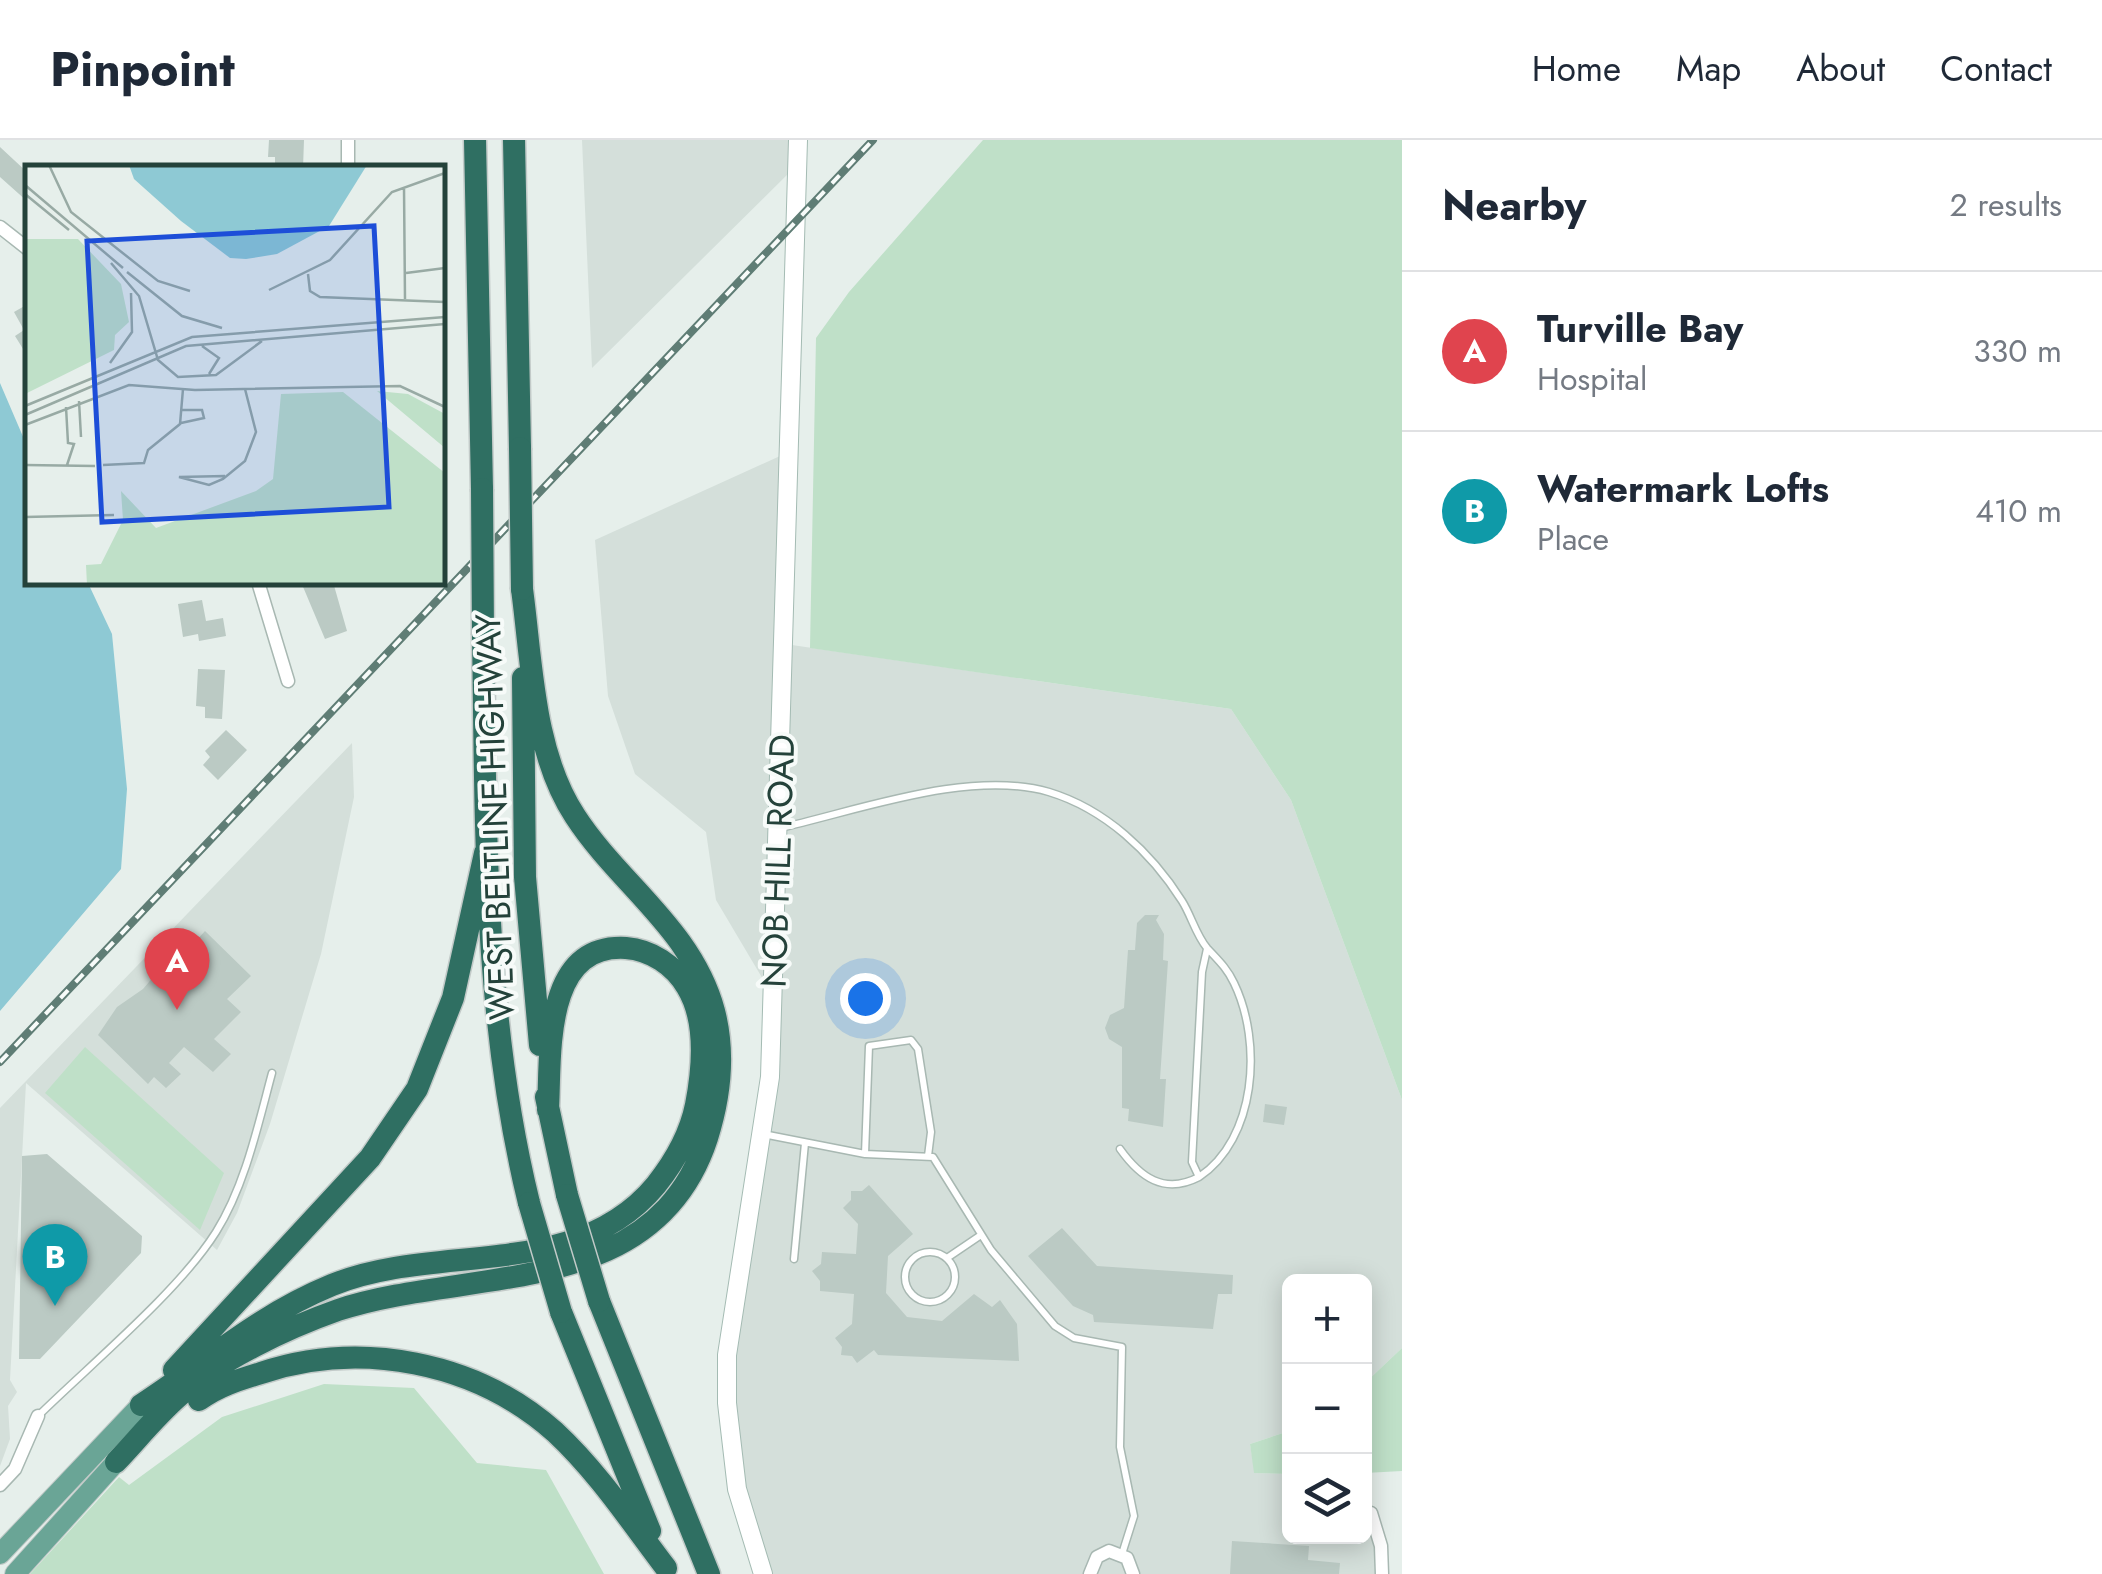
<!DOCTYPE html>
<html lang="en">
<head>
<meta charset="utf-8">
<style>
	body { margin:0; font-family:Jost,sans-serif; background:#f2f2f3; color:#1f2937 }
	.controls { position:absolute; right:30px; bottom:30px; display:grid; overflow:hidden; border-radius:15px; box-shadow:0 5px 25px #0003 }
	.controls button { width:90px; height:90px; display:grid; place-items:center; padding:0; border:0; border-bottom:2px solid #e0e1e3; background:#fff; color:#1f2937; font:50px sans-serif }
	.you { position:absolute; left:865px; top:858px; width:35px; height:35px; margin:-25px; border:8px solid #fff; border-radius:50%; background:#1a73e8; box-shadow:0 0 0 15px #1a73e833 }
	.badge { display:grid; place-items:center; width:65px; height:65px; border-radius:50%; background:#0b8043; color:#fff; font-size:32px; font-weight:700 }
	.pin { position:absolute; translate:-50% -82px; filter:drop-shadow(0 2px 5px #0008) }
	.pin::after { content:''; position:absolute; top:52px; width:35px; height:30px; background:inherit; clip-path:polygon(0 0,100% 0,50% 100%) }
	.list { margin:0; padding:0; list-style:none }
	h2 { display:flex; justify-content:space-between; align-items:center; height:130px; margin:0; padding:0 40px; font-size:42px }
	h2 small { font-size:32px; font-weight:400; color:#747a83 }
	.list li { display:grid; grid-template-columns:65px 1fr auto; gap:30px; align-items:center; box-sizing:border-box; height:160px; padding:0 40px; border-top:2px solid #e0e1e3 }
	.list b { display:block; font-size:38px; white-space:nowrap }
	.list p { margin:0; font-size:32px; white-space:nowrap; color:#747a83 }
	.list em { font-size:32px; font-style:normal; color:#747a83 }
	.icon { flex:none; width:55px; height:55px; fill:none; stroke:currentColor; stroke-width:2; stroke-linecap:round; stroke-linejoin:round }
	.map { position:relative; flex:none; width:1402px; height:1434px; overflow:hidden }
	header { display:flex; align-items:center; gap:60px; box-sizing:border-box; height:140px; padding:0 50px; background:#fff; border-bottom:2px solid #e0e1e3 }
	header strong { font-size:48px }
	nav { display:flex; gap:55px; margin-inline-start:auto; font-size:35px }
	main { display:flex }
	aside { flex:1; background:#fff }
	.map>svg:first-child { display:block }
	.built { fill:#d4dfda }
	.green { fill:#bfe0c8 }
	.water { fill:#8ec9d4 }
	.building { fill:#bbcac4 }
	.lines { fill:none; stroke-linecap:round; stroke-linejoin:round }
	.lane-casing { stroke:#a8b8b2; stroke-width:9 }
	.street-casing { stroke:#a8b8b2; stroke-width:15 }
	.secondary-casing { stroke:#a4bbb3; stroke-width:20 }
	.primary-casing { stroke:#c2cac8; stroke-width:22 }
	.highway-casing { stroke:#c2cac8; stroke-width:25 }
	.lane { stroke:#fff; stroke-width:6 }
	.street { stroke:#fff; stroke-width:12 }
	.secondary { stroke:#fff; stroke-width:18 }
	.primary { stroke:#6aa596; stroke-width:20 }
	.highway { stroke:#2f6f62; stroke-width:22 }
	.rail-casing { stroke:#5f7d75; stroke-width:8 }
	.rail { stroke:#f7fbf9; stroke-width:4; stroke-dasharray:11; stroke-linecap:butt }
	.highway-bridge-casing { stroke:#c2cac8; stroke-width:25; stroke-linecap:butt }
	.highway-bridge { stroke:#2f6f62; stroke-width:22 }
	.labels { text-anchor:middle; stroke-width:8; stroke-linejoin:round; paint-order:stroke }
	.street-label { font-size:35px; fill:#24423a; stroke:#f7fbf9 }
	.inset-road { fill:none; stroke:#98aaa4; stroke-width:2.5 }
	.view { fill:#1d4ed8; fill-opacity:0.15; stroke:#1d4ed8; stroke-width:5 }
	.inset-edge { fill:none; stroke:#24423a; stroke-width:5 }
</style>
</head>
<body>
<header>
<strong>Pinpoint</strong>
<nav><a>Home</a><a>Map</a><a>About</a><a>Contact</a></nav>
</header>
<main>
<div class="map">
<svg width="1402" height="1434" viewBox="0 0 1402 1434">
	<rect width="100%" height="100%" fill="#e6efeb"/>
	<path class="built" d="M582,0h216l-1,25 -205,203z
		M791,311l-6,193 446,65 60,91 111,300v248l-37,35 -1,-101h-74l-1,149 -39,13 5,29 34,1 1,62h74l1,-29 6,6 11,61h-619l-36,-171 47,-405 -58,-98 -10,-68 -71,-58 -27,-78 -13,-156z
		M352,603l2,54 -33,157 -51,170 -33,89 -20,37 -191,-167 -16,297 7,12 -9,14 2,33 -10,27v-358z"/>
	<path class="green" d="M983,0h419v960l-111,-300 -60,-91 -421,-61 6,-310 33,-46z
		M85,907l139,126 -24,57 -155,-137z
		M1402,1208v123l-37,2v-90z
		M324,1244l90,4 63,75 69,7 58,104h-574l89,-97 10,8 93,-68z
		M1289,1291v43l-35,-1 -4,-29z"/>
	<path class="water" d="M0,243l27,63 1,136 60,1 24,51 15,155 -6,80 -121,142z"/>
	<path class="building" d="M269,0h35l-1,28h-28v-11h-7z
		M0,7l28,26v29l-28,-25z
		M28,164v53l-13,-21 9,-6 -10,-18z
		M301,442h32l14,49 -22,8z
		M202,460l4,21 17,-3 3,18 -27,5 -1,-7 -15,3 -5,-33z
		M198,529l27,1 -3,49 -17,-1v-11l-9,-1z
		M226,590l21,20 -29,30 -15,-15 7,-8 -5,-6z
		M1145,775h14l-3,5 8,14 -1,26 5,1 -8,118h6l-3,48 -35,-6 1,-12 -7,-1v-61l-13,-8 -4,-11 5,-13 14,-7 4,-58h7l2,-27z
		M205,791l46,45 -24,23 14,13 -27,27 17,15 -18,18 -29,-25 -15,16 12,11 -15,14 -12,-11 -6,7 -50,-49 19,-28 26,-18 23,-27 6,5z
		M1265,964l22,3 -3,18 -21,-3z
		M47,1014l95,82 -1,17 -101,106h-21l3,-203z
		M869,1045l44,49 -25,22 -2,37 21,24 35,4 32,-27 18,13 8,-7 17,24 2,37 -141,-6 -4,-5 -17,13 -5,-7 -11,-1 1,-8 -7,-9 17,-14 2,-30 -34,-3v-10l-8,-10 9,-7 1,-12 34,2 2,-30 -15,-16 8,-8v-9h11z
		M1062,1088l35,38 136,9 -1,19h-14l-5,35 -119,-7 -1,-7 -20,-9 -45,-50z
		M1232,1401l77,5 -1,14 32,3 -1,11h-109z"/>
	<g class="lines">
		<g class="lane-casing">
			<path id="lane" d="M780,688c80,-18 190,-59 269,-36 56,17 102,60 133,109 9,14 14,34 25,47 11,12 20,20 27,35 29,60 22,156 -35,194l-7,-15 10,-190 5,-23
				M763,994l102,20 68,3 58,93 64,76 19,12 48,9 -2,100 14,69 -12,38
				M1120,1009c20,28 44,46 79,28
				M865,1014l4,-108 42,-6 7,9 13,83 -3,24
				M905 1137a25 25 0 1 1 50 0a25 25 0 1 1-50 0Z
				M947,1118l34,-23
				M794,1119l11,-116
				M39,1275c52,-51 140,-124 177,-183 29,-46 42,-107 56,-159"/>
		</g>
		<g class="street-casing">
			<path id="street" d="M348,28v-28
				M0,87l28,22
				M258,442l30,99
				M0,1345l15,-16 23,-53
				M1371,1373l10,33 1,28
				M1090,1434l7,-17 12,-6 18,7 6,16"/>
		</g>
		<g class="secondary-casing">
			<path id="secondary" d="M763,1434l-26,-85 -10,-86v-48l43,-278 28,-937"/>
		</g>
		<g class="primary-casing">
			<path id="primary" d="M0,1414l141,-149
				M15,1434l101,-112"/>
		</g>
		<g class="highway-casing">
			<path id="highway" d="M475,0l7,349
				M514,0l6,308
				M483,495c3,191 0,381 46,568
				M523,538l2,199 15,168
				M546,957l21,98
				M599,1161l110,273
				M561,1172l89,219
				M174,1230l196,-212 47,-69 36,-91 32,-145
				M199,1260c19,-14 39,-20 62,-27 99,-33 214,-12 294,59 43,40 76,90 111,136
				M141,1265c66,-43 116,-89 191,-120 104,-43 244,-3 324,-100 19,-24 34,-50 40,-80 7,-36 11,-85 -9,-118 -13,-22 -36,-37 -61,-39 -84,-5 -75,108 -78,162
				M116,1322c21,-22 40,-46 63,-66 40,-36 108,-68 159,-86 129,-43 316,-9 369,-172 13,-41 18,-85 7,-127 -22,-82 -95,-127 -139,-195 -42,-64 -43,-153 -53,-227"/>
		</g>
		<use href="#lane" class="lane"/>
		<use href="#street" class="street"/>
		<use href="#secondary" class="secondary"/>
		<use href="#primary" class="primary"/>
		<use href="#highway" class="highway"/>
		<g class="rail-casing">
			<path id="rail" d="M0,922l873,-922"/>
		</g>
		<use href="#rail" class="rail"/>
		<g class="highway-bridge-casing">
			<path id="highway-bridge" d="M520,308l2,141
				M482,349l1,146
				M567,1055l32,106
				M529,1063l32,109"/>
		</g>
		<use href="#highway-bridge" class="highway-bridge"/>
	</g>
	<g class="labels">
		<g class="street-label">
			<text transform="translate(495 677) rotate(-92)" y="12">WEST BELTLINE HIGHWAY</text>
			<text transform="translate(778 721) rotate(-88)" y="12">NOB HILL ROAD</text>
		</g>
	</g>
	<g transform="translate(25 25)">
		<rect width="420" height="420" fill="#e6efeb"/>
		<path d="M0,74h53l43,45 8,38 -14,13 -1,15 -89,44zM352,226l31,3 37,20v34zM318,227l102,81v112h-358l-1,-20 15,-1 22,-44 -2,-29 35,37 100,-37 17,-12 8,-85z" fill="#bfe0c8"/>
		<path d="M104,0h238l-38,61 -52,28 -31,5 -16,-1 -49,-37 -47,-42z" fill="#8ec9d4"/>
		<path class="inset-road" d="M24,0l22,47 87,69 32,10M0,20l98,83M379,22l1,112M0,29l44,36M86,98l28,33 19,64 20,17 38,-2 46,-34M102,107l55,44 40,12M381,108l39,-5M283,109l2,17 10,6 125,5M244,125l61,-30 62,-68 53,-19M177,181l17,12 -10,16M85,198l22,-31 -1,-39M54,236l2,36M0,241l167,-69 253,-20M41,242l2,36 6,1 -7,21M155,245h22l2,8 -23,5M0,250l161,-69 259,-22M0,260l104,-40 66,5 205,-4 45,21M0,300l70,1M78,300l41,-2 4,-13 32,-26 3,-35M200,311l-46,1 30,8 14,-6 22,-18 11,-29 -11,-43M0,352l89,-2"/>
		<path class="view" d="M349,61l15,281 -287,15 -15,-281z"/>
		<rect width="420" height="420" class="inset-edge"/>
	</g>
</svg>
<div class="controls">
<button>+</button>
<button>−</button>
<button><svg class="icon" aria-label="layers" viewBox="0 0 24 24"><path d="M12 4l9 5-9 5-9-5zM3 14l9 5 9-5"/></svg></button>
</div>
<div class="you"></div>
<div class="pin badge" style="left:177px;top:870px;background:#e0444e">A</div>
<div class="pin badge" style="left:55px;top:1166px;background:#0f9aa8">B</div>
</div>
<aside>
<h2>Nearby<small>2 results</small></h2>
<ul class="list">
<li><span class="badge" style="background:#e0444e">A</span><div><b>Turville Bay</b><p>Hospital</p></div><em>330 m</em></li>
<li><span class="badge" style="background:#0f9aa8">B</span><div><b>Watermark Lofts</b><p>Place</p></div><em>410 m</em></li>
</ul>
</aside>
</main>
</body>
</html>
